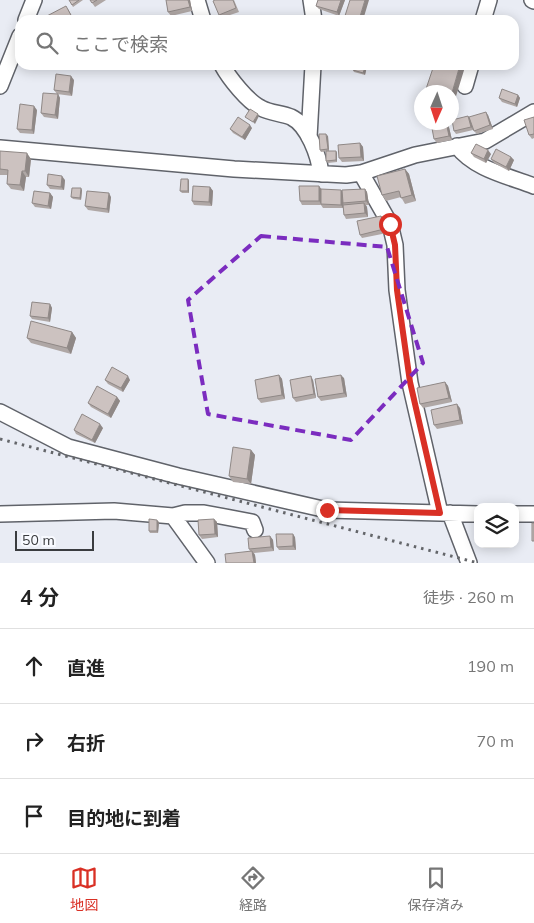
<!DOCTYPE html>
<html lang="ja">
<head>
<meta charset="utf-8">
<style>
	body { margin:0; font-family:Mulish,"Noto Sans JP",sans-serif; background:#f6f6f6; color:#222 }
	.controls { position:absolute; right:15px; bottom:15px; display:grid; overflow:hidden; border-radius:10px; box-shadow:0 2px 12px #0003 }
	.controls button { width:45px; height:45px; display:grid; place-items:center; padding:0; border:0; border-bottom:1px solid #e0e0e0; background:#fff; color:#222; font:25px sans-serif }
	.compass { position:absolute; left:414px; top:85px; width:45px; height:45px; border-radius:50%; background:#fff; box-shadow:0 2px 12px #0003; rotate:183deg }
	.scale { position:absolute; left:15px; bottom:12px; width:79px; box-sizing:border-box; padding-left:5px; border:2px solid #3a3c3f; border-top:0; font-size:14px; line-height:18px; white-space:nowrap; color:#3a3c3f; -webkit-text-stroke:4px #f8faff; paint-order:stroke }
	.stop { position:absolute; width:15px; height:15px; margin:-11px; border:4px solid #d93025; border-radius:50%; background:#fff }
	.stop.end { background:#d93025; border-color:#fff; box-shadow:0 1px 5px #0008 }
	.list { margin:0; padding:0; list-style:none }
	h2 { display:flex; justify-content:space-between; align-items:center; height:65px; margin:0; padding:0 20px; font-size:21px }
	h2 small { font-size:16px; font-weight:400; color:#767676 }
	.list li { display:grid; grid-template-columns:32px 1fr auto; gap:15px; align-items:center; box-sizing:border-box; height:75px; padding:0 20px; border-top:1px solid #e0e0e0 }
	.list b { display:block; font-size:19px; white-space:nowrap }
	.list em { font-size:16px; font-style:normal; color:#767676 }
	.icon { flex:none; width:28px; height:28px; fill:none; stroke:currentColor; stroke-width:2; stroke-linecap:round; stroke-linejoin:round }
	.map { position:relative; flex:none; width:534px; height:563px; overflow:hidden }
	.search { position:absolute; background:#fff; box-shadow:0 2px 12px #0003; left:15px; right:15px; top:15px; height:55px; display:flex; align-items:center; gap:12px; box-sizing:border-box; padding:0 18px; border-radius:15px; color:#767676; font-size:19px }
	.sheet { height:290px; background:#fff }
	nav { display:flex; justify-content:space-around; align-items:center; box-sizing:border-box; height:70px; border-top:1px solid #e0e0e0; background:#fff; font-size:14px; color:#767676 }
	nav a { display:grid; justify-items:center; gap:2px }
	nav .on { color:#d93025 }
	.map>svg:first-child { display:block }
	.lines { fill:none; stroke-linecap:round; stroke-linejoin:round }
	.minor-casing { stroke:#60636a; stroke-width:18 }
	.minor { stroke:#fff; stroke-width:15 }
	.rail { stroke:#64666a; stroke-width:3; stroke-dasharray:2.5 5; stroke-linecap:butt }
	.wall { fill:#afa7a5 }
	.shaded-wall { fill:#8f8886 }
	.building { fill:#ccc2c0; stroke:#8f8886 }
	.route { stroke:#d93025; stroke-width:6 }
	.marked { fill:none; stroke:#7b2cbf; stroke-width:4; stroke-dasharray:10 6; stroke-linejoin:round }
</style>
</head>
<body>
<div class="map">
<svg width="534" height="563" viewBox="0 0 534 563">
	<rect width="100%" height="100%" fill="#e9ecf4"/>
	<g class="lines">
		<g class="minor-casing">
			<path id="minor" d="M197,0l6,20
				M311,0l3,20
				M532,0l2,1
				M26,20l8,-20
				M483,20l6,-20
				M222,65c7,13 26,37 39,43 9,5 20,5 30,9 17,8 28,39 30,57
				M0,86l20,-50
				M465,86l6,-21
				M309,137l4,-72
				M457,146c17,23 51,30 77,40
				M0,148l234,21 112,6 15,-2 54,-18 70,-14 49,-29
				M361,173l29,51 5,21 2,45 13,93 30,130
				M0,412l68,35 110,29 149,34 151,4
				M450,513l19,50
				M0,514l114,-3 59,5 12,-3h19l48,9 3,8
				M515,514h19
				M173,516l34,47"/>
		</g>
		<use href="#minor" class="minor"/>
		<path class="rail" d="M0,439l478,124"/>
	</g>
	<path class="wall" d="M69,0h14l-10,7z
		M90,0h16l-11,7z
		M166,0h24l2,11 -21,5 -3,-4z
		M234,0l5,12 -18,6 -2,-3z
		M318,0h27l-6,16 -20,-7 -3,-3z
		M68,9l6,11h-28z
		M367,66l-2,9 -11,-3 -1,-2z
		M74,80l-2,16 -15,-2 -3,-4z
		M58,94l2,4 -2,21 -14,-2 -3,-4z
		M518,95l2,3 -3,9 -15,-5 -3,-4z
		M37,110l-3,24 -14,-1 -3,-4z
		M488,115l5,14 -16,5 -3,-3 -2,-7 1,6 -17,4 -2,-3 14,-15 2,2z
		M534,117v21l-2,1 -3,-4z
		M448,123l4,17 -15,3 -3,-4z
		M252,128l-7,12 -12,-7 -3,-4z
		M328,136l1,15 -8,1 -1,-2z
		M360,143l3,4 1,14 -22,1 -3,-4z
		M0,151l31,8 -2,18h-3l-2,14 -13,-2 -4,-5v-9h-7z
		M336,151l1,2v9l-9,1 -2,-2z
		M471,153l20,1 -5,9 -12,-6z
		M511,157l3,3 -5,11 -15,-8 -3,-4z
		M405,169l4,5 7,27 -11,3 -4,-7 -15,4 -4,-6z
		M188,179l1,2v12h-7l-2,-2z
		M65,180l-1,10 -14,-1 -3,-4z
		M319,186l2,3 21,2 23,-2 2,3 2,13h-3l1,2 1,10 -22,2 -2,-4 -1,-7h-20l-2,-3h-19l-2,-4z
		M210,187l3,4 -1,15 -18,-1 -2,-4z
		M82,190l-1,10 -8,-1 -2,-2z
		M50,193l3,4 -2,12 -16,-2 -3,-4z
		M111,197l-2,16 -21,-3 -3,-4z
		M381,216l3,3 3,14 -25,5 -2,-3z
		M50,304l2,4 -2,14 -18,-3 -2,-3z
		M72,332l4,6 -5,16 -40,-11 -4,-5z
		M279,375l3,4 3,20 -24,4 -3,-4z
		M344,378l3,19 -26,4 -3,-4z
		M105,380h25l-7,12 -15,-8z
		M313,380l3,18 -20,4 -3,-4z
		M445,382l3,4 4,16 -29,6 -3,-4z
		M117,397l3,4 -9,17 -20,-11 -3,-4z
		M460,408l3,16 -26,5 -3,-4z
		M103,428l-8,15 -19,-9 -2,-4z
		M251,450l4,5 -4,29 -18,-2 -4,-6z
		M214,519l3,3 1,15 -16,2 -3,-4z
		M159,522l-1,11h-8l-1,-2z
		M270,536l3,4 1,11 -20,2 1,2 1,8h-30l24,-12 -1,-2z
		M295,537l1,13h-17l-2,-3z"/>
	<path class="shaded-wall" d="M188,0h2l2,11 -2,-4z
		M341,0h4l-6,16 -2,-4z
		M365,0h4l-6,20h-4z
		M366,65l1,1 -2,9 -2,-2z
		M460,65h3l2,2 -12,39 -1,-3v-10z
		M71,76l3,4 -2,16 -3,-4z
		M58,94l2,4 -2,21 -3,-4z
		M518,95l2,3 -3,9 -2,-3z
		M34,106l3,4 -3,24 -2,-4z
		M486,112l2,3 5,14 -3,-4z
		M258,114l1,2 -4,8 -2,-2z
		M468,116l3,4 2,10 -2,-3z
		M446,122l2,1 4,17 -3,-4z
		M250,125l2,3 -7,12 -3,-3z
		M326,134l2,2 1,15 -1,-2z
		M360,143l3,4 1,14 -3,-4z
		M488,150l3,4 -5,9 -2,-4z
		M336,151l1,2v9l-1,-2z
		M27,153l4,6 -2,18 -4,-6z
		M511,157l3,3 -5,11 -3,-4z
		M405,169l4,5 7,27 -4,-6z
		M22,171l4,6 -2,14 -4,-6z
		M62,176l3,4 -1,10 -3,-3z
		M188,179l1,2v12l-1,-2z
		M319,186l3,4v15l-3,-4z
		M210,187l3,4 -1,15 -3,-4z
		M81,188l1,2 -1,10 -1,-2z
		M365,189l2,3 2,13 -3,-4z
		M341,190l3,3 -1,15 -2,-3z
		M50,193l3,4 -2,12 -3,-3z
		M109,193l2,4 -2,16 -2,-4z
		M364,203l3,4 1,10 -3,-4z
		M381,216l3,3 3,14 -3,-4z
		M50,304l2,4 -2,14 -2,-4z
		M72,332l4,6 -5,16 -4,-6z
		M279,375l3,4 3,20 -3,-4z
		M341,375l3,3 3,19 -3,-4z
		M128,376l2,4 -7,12 -2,-4z
		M311,376l2,4 3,18 -2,-4z
		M445,382l3,4 4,16 -3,-4z
		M117,397l3,4 -9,17 -3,-4z
		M457,404l3,4 3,16 -3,-4z
		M100,424l3,4 -8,15 -3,-3z
		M251,450l4,5 -4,29 -4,-5z
		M214,519l3,3 1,15 -3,-3z
		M157,520l2,2 -1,11 -1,-2z
		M293,534l2,3 1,13 -3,-4z
		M270,536l3,4 1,11 -3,-4z
		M252,551l3,4 1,8h-2z"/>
	<path class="building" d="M69,0h10l-7,5z
		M90,0h7l-5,3z
		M166,0h22l2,7 -22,5z
		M215,0h18l3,8 -17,7 -6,-14z
		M318,0h23l-4,12 -21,-6z
		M350,0h15l-6,20h-12l-3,-1z
		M66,6l6,11 -6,3h-20l-1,-3z
		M354,65h12l-3,8 -10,-3z
		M434,65h26l-8,28v-1h-27z
		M56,74l15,2 -2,16 -15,-2z
		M502,89l16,6 -3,9 -16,-6z
		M43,93l15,1 -3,21 -14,-2z
		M20,104l14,2 -2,24 -15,-1z
		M250,109l8,5 -5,8 -8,-5z
		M486,112l4,13 -16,6 -5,-14z
		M468,116l3,11 -17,4 -2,-11z
		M238,117l12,8 -8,12 -12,-8z
		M534,117v17l-5,1 -5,-15z
		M446,122l3,14 -15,3 -3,-16z
		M319,134h7l2,15 -8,1z
		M360,143l1,14 -22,1 -1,-13z
		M476,144l12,6 -4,9 -13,-6z
		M496,149l15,8 -5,10 -15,-8z
		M0,151l27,2 -2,18h-3l-2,14 -13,-1 1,-14 -8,-1z
		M326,151h10v9l-10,1z
		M405,169l7,26 -11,3 -2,-7 -17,4 -5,-19z
		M48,174l14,2 -1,11 -14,-2z
		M181,179h7v12h-8z
		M193,186l17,1 -1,15 -17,-1z
		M299,186h20v15h-19z
		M72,188h9l-1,10 -9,-1z
		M321,189l20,1v15l-20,-1z
		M365,189l1,12 -23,2 -1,-13z
		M34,191l16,2 -2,13 -16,-3z
		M87,191l22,2 -2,16 -22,-3z
		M364,203l1,10 -21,2 -1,-10z
		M381,216l3,13 -24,6 -3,-14z
		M32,302l18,2 -2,14 -18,-2z
		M31,321l41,11 -5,16 -40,-10z
		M112,367l16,9 -7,12 -16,-8z
		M279,375l3,20 -24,4 -3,-19z
		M341,375l3,18 -26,4 -3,-18z
		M311,376l3,18 -21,4 -3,-18z
		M445,382l4,16 -29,6 -3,-16z
		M97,386l20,11 -9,17 -20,-11z
		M457,404l3,16 -26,5 -3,-15z
		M82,414l18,10 -8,16 -18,-10z
		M233,447l18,3 -4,29 -18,-3z
		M149,519l8,1v11h-8z
		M214,519l1,15 -16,1 -1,-15z
		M532,523h2v18h-2z
		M276,534h17v12l-16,1z
		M270,536l1,11 -22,2 -1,-11z
		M252,551l2,12h-28l-1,-9z"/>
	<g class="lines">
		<path class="route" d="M327,510l113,3 -30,-131 -13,-92 -2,-45 -5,-21"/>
	</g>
	<path class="marked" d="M261,236l126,11 36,116 -72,77 -143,-26 -20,-114z"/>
</svg>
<div class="controls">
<button><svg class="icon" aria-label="layers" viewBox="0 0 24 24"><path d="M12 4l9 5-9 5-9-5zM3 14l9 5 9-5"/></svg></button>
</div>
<svg class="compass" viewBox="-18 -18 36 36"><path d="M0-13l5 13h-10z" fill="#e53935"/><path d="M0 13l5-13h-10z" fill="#767676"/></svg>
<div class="scale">50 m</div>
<div class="stop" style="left:390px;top:224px"></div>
<div class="stop end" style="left:327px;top:510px"></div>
<div class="search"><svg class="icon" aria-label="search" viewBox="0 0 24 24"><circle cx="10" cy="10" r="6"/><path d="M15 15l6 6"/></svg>ここで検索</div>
</div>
<section class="sheet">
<h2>4 分<small>徒歩 · 260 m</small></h2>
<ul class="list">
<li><svg class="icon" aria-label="ahead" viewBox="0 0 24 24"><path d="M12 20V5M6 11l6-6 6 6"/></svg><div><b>直進</b></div><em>190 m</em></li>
<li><svg class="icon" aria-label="right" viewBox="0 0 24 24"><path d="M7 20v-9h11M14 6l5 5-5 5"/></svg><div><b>右折</b></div><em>70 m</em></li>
<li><svg class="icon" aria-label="arrive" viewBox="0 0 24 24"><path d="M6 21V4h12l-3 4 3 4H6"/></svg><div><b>目的地に到着</b></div></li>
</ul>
</section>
<nav>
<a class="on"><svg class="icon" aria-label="map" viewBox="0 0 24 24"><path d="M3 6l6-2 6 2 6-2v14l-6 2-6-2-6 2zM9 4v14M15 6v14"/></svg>地図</a>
<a><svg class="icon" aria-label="directions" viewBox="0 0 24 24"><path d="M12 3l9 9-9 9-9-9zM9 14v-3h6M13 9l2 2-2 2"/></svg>経路</a>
<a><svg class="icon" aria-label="saved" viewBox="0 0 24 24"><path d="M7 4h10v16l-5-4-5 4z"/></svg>保存済み</a>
</nav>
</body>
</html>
